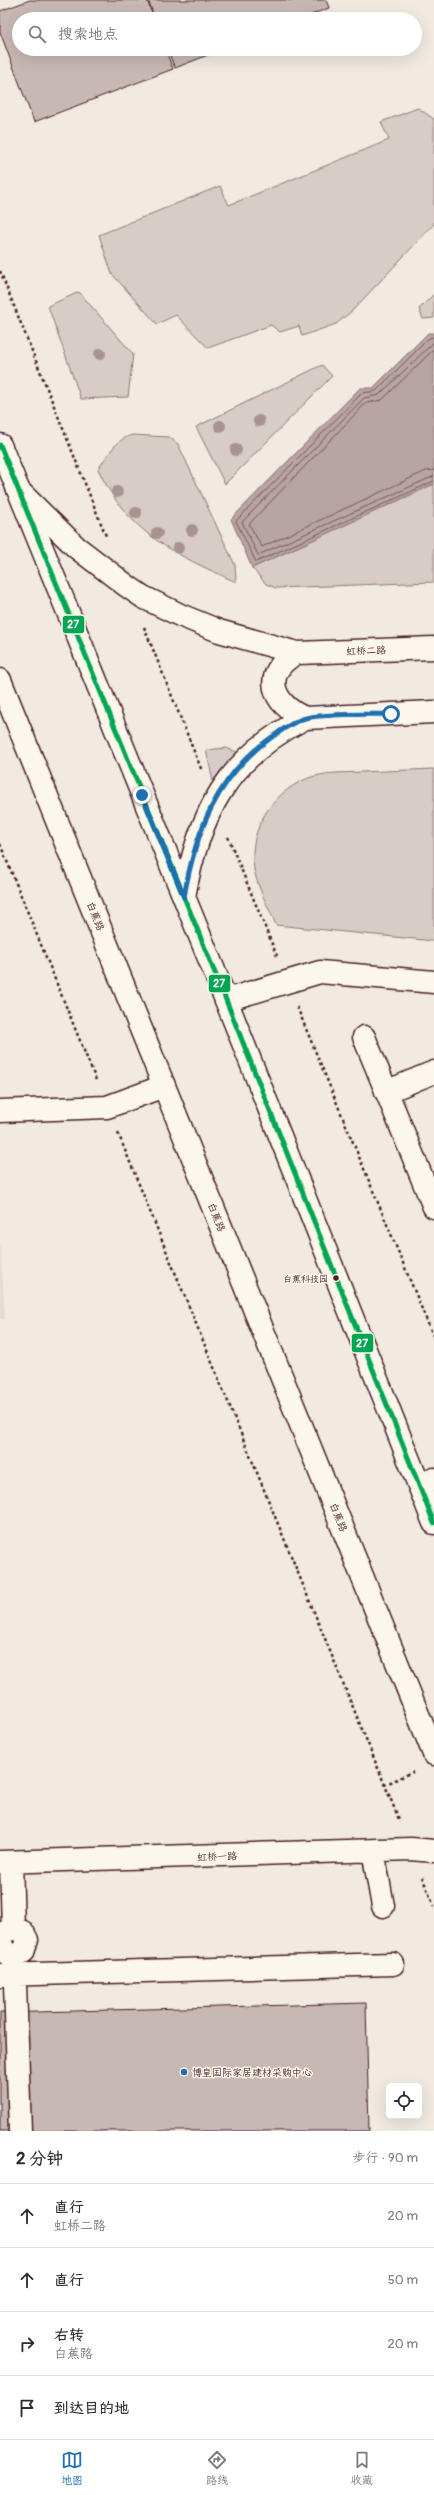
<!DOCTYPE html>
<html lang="zh">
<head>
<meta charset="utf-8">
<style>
	body { margin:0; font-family:Pangolin,"LXGW WenKai TC",sans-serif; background:#f7f7f7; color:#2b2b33 }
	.controls { position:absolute; right:12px; bottom:12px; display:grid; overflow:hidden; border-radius:6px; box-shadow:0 4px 16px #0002 }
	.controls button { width:36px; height:36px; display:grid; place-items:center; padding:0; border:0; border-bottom:1px solid #e1e1e2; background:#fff; color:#2b2b33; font:20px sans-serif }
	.stop { position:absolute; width:12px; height:12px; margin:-9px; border:3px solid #1f6fb2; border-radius:50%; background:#fff }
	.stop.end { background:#1f6fb2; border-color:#fff; box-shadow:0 1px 4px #0008 }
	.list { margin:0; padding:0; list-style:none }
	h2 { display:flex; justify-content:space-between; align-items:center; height:52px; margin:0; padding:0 16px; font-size:17px }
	h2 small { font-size:13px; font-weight:400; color:#7c7c81 }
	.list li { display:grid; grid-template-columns:26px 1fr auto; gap:12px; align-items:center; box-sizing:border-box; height:64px; padding:0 16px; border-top:1px solid #e1e1e2 }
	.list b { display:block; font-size:15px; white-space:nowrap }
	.list p { margin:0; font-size:13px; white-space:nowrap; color:#7c7c81 }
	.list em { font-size:13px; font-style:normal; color:#7c7c81 }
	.icon { flex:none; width:22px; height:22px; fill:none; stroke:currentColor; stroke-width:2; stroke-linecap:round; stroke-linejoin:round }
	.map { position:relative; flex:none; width:434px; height:2131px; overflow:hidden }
	.search { position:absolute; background:#fff; box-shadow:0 4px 16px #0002; left:12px; right:12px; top:12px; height:44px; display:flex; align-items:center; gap:10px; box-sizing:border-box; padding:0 14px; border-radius:22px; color:#7c7c81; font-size:15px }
	.sheet { height:308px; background:#fff }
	nav { display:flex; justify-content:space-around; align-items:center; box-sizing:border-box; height:56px; border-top:1px solid #e1e1e2; background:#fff; font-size:11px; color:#7c7c81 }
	nav a { display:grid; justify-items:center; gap:2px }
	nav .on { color:#1f6fb2 }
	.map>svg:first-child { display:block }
	.built { fill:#e4dbd2 }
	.green { fill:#d8ccc6; stroke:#917678 }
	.water { fill:#b8a4a2; stroke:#8c6f72 }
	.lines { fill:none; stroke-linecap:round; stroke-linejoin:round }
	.shore { stroke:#76545b; stroke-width:1 }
	.building { fill:#c8b8b3; stroke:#4a1f2b }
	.minor-casing { stroke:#4a1f2b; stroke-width:25 }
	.major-casing { stroke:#4a1f2b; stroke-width:25 }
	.path { stroke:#4a1f2b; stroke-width:2.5; stroke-dasharray:3 3; stroke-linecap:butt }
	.minor { stroke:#fbf7ec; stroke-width:22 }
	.major { stroke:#fbf7ec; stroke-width:22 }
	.bus-1-casing { stroke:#fbf7ec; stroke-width:8 }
	.bus-1 { stroke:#00a651; stroke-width:5 }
	.tree { fill:#a89292 }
	.route { stroke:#1f6fb2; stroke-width:5 }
	.bus-dot { fill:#4a1f2b; stroke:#fbf7ec; stroke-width:1.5 }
	.poi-dot { fill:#1f6fb2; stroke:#fbf7ec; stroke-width:1.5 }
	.labels { text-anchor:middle; stroke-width:3; stroke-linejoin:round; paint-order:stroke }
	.bus-label { font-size:9px; fill:#4a1f2b; stroke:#fbf7ec; text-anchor:end }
	.street-label { font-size:10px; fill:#4a1f2b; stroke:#fbf7ec }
	.poi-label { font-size:10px; fill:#4a1f2b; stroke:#fbf7ec; text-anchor:start }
	.line-badge { stroke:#fbf7ec; stroke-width:1.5 }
	.badge-label { font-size:11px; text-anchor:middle; font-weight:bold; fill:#fff }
</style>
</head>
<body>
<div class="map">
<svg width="434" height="2131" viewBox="0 0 434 2131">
	<rect width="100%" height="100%" fill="#f0eae0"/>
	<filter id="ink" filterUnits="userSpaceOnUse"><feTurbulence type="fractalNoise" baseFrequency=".025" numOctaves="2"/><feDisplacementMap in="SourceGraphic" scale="8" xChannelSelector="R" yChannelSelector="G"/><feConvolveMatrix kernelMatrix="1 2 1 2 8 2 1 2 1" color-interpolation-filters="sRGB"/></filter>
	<g filter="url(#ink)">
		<path class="built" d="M0,1237l5,82h-5z"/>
		<path class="green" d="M418,108l16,11v105l-81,86 -17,14 -34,12 -3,-10 -19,6 -9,-7 -63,23 -32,-33 -19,9 -45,-50 -13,-39 121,-49 9,19 160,-65 -8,-18z
			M79,292l54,62 -5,43 -47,2 -33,-93z
			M434,294v24l-11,1 -4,-10z
			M322,365l10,11 -107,108 -29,-57z
			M133,435l36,2 9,7 57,121 1,17c-61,-28 -108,-48 -138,-113 10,-13 18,-31 35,-34z
			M434,484v98l-158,6 -10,-4 -14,-16z
			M226,748l11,4 -24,29 -7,-31z
			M434,769v172l-158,-16c-7,-17 -19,-38 -22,-56 -7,-41 21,-82 61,-93 15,-4 31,-3 46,-4 24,-1 49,-2 73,-3z"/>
		<path class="water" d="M428,333h6v151l-182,84 -21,-49 129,-131h13z"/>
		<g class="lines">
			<path class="shore" d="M434,337l-5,1 -53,53 -14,2 -126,128 20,41 178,-81
				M434,342l-55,53 -15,3 -122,124 16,33 176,-79
				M434,349l-52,51 -16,3 -117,121 13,23 164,-76 8,-1"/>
		</g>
		<path class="building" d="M30,0h117l7,19h-135v30h146l8,20 -139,53 -34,-90v-21z
			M148,0h178l3,8 -29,11h-145z
			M167,49h56l-48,19z
			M366,2003l3,128h-369v-118z"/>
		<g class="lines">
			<g class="minor-casing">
				<path id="minor" d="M18,490l58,57 51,39 16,11 37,18 39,16 78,22 137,-5
					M297,653c-36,19 -26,51 8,65l129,-6
					M226,1000l94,-28 114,10
					M364,1037l70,170
					M386,1092l48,-20
					M0,1111l107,-4 57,-21
					M419,1485l15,-6
					M373,1851l10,55
					M0,1862l411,-13 23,2
					M11,1862l2,66
					M0,1940l3,-7 10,-5 10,4 4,8 -4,12 -9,3 -8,-2 -6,-10
					M14,1955l6,176
					M0,1975l393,-11"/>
			</g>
			<g class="major-casing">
				<path id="major" d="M0,445l226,555 208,523
					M0,680l434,1074
					M184,897c15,-85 44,-139 121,-179"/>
			</g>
			<path class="path" d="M0,271l106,265
				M144,627l58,144
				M228,837l49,119
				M0,844l96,236
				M297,1007l137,331
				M118,1133l282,689
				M384,1785l29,-13
				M422,1877l12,29"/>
			<use href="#minor" class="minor"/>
			<use href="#major" class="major"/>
			<g class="bus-1-casing">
				<path id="bus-1" d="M0,445l226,555 208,523"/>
			</g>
			<use href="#bus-1" class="bus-1"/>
		</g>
		<g class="tree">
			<circle cx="100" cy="354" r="6"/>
			<circle cx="259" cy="421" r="6"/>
			<circle cx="220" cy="426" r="6"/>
			<circle cx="236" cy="450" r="6"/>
			<circle cx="117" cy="492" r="6"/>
			<circle cx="136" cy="513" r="6"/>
			<circle cx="192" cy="530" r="6"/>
			<circle cx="157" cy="533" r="6"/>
			<circle cx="178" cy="548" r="6"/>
		</g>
	</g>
	<g class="lines" filter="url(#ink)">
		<path class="route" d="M142,795l42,102c11,-64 33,-122 88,-160 10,-7 23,-17 34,-19 25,-5 60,-3 85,-4"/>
	</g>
	<circle class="bus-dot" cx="336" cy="1278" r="3.5"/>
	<circle class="poi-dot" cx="184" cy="2072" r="4"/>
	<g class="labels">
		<g class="bus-label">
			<text x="328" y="1282">白蕉科技园</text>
		</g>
		<g class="street-label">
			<text transform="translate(366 650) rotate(-2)" y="4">虹桥二路</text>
			<text transform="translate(96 916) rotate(68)" y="4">白蕉路</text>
			<text transform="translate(217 1217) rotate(68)" y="4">白蕉路</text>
			<text transform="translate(339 1517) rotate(68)" y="4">白蕉路</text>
			<text transform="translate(217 1856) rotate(-2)" y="4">虹桥一路</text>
		</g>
		<g class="poi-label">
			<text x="192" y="2076">博皇国际家居建材采购中心</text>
		</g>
	</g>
	<g class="line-badge">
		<rect x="62" y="615" width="23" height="19" rx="4" fill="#00a651"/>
		<rect x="208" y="974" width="23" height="19" rx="4" fill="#00a651"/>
		<rect x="351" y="1333" width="23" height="20" rx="4" fill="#00a651"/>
	</g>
	<g class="badge-label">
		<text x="73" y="628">27</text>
		<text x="219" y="987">27</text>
		<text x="362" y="1347">27</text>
	</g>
</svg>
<div class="controls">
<button><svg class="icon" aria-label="locate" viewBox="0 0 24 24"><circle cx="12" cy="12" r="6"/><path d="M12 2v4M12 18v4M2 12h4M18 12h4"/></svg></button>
</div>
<div class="stop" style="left:391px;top:714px"></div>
<div class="stop end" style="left:142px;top:795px"></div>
<div class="search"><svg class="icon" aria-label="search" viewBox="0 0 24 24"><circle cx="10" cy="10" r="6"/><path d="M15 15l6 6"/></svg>搜索地点</div>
</div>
<section class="sheet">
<h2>2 分钟<small>步行 · 90 m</small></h2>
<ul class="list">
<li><svg class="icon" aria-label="ahead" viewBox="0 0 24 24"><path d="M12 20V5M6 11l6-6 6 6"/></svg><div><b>直行</b><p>虹桥二路</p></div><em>20 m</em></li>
<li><svg class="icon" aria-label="ahead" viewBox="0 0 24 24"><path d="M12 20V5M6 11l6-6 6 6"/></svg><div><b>直行</b></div><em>50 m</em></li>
<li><svg class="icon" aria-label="right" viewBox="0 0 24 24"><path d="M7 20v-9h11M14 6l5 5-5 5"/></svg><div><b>右转</b><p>白蕉路</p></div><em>20 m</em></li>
<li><svg class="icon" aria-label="arrive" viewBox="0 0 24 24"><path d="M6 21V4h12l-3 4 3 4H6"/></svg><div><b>到达目的地</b></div></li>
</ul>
</section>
<nav>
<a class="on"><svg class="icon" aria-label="map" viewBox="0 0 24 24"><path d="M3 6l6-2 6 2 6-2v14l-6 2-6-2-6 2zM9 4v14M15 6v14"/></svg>地图</a>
<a><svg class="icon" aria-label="directions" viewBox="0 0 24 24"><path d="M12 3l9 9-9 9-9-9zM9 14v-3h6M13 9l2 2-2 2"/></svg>路线</a>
<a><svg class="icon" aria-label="saved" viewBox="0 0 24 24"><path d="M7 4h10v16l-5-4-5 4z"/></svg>收藏</a>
</nav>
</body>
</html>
